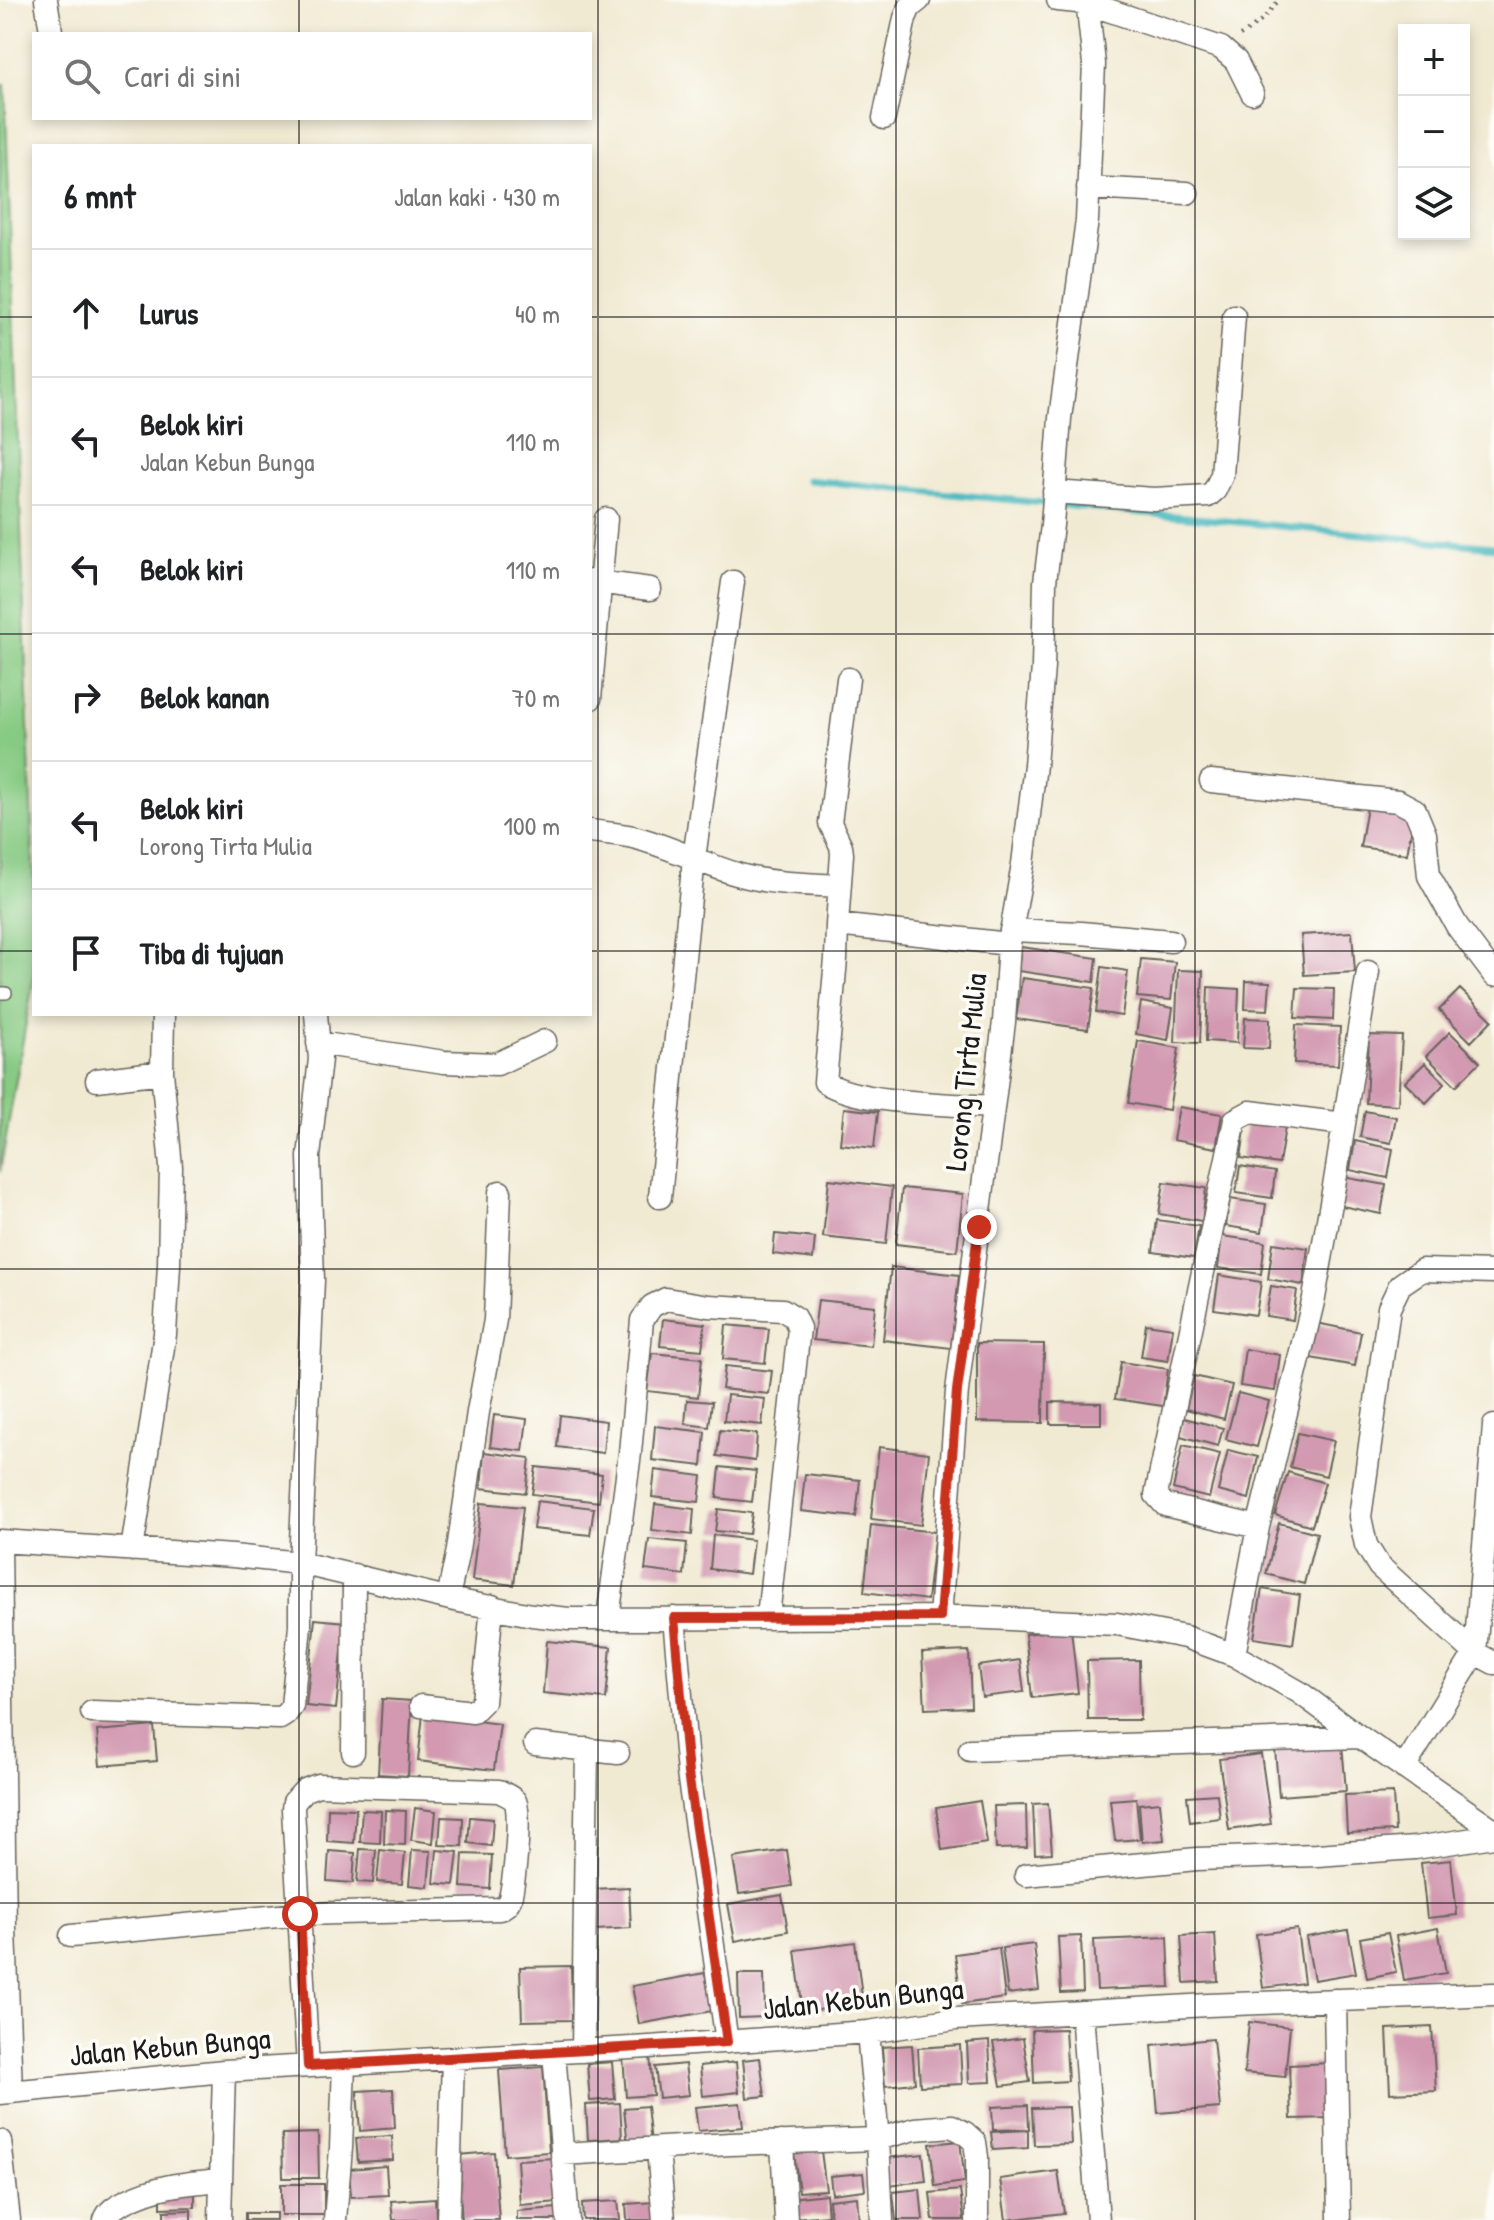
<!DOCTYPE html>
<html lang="id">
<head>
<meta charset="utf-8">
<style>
	body { margin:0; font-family:"Patrick Hand",sans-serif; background:#f6f6f6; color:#202124 }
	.controls { position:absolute; right:24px; top:24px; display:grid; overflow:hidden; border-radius:0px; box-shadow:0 4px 12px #0003 }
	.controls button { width:72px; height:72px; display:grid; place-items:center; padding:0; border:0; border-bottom:2px solid #e0e0e0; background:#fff; color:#202124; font:40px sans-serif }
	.stop { position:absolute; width:24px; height:24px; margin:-18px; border:6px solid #c8321e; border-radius:50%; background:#fff }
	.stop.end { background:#c8321e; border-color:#fff; box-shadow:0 2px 8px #0008 }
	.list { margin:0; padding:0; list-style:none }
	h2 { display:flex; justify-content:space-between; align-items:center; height:104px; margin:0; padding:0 32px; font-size:34px }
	h2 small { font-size:26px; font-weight:400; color:#757577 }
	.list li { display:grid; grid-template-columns:52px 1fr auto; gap:24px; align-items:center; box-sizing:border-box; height:128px; padding:0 32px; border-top:2px solid #e0e0e0 }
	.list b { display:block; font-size:30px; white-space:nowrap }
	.list p { margin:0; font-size:26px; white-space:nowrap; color:#757577 }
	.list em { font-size:26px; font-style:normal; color:#757577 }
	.icon { flex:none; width:44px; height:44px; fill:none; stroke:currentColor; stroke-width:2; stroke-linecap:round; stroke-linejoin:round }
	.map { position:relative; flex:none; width:1494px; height:2220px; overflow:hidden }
	.search { position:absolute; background:#fff; box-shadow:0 4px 12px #0003; left:32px; top:32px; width:560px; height:88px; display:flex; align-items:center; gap:20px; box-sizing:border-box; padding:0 28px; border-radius:0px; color:#757577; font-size:30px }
	.panel { position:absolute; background:#fff; box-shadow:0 4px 12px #0003; left:32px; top:144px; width:560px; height:872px; border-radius:0px }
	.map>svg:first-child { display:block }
	.green { fill:#87ca83; stroke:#527350; stroke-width:2 }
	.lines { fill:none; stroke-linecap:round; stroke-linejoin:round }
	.stream { stroke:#47b7be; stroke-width:7 }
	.building { fill:#d299b1 }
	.lane-casing { stroke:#67645c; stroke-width:14 }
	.street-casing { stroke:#67645c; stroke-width:25 }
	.path { stroke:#67645c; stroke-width:4; stroke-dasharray:2 6; stroke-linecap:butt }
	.lane { stroke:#fff; stroke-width:11 }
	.street { stroke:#fff; stroke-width:22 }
	.route { stroke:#c8321e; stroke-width:10 }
	.grid { fill:none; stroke:#1c1c1c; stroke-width:2; stroke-opacity:0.55 }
	.labels { text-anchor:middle; stroke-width:7; stroke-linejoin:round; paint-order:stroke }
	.street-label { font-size:30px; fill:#1c1c1c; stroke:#fdfcf7 }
</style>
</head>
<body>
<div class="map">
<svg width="1494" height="2220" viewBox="0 0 1494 2220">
	<rect width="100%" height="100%" fill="#fdfcf7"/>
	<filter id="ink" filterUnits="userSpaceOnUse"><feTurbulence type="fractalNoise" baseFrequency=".0125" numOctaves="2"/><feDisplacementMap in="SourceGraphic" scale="16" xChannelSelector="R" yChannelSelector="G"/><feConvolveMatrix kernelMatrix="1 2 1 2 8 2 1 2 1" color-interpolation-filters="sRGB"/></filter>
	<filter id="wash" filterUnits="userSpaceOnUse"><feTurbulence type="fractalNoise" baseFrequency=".006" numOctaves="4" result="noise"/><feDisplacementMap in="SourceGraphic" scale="32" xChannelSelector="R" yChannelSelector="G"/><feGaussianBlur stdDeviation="1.8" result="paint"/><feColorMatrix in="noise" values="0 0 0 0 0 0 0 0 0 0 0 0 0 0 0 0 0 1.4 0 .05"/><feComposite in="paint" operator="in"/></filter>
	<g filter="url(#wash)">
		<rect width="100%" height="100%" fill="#f1ead3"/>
		<path class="green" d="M5,85l29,803v89l-34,195v-1086z"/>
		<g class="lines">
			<path class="stream" d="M808,480l686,67"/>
		</g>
		<g id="blocks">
			<path class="building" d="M1367,807l47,8 -7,39 -47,-7z
				M1352,932l3,40 -51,3 -3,-40z
				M1021,947l76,11 -3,24 -76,-11z
				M1141,959l34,3 -4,38 -34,-3z
				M1102,967l26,4 -6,45 -26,-4z
				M1178,970l25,1 -3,72 -25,-1z
				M1022,978l72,10 -6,41 -72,-10z
				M1246,981l24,1 -2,28 -23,-1z
				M1208,987l31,2 -2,54 -31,-2z
				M1297,988l37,1 -1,31 -38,-2z
				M1460,989l32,31 -21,22 -32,-32z
				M1141,1002l32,6 -5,32 -32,-6z
				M1245,1018l25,1 -1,30 -26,-1z
				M1296,1025l44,2 -2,38 -44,-2z
				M1450,1032l30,30 -24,24 -30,-30z
				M1369,1035l33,1 -4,69 -32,-2z
				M1138,1041l41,7 -10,62 -41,-7z
				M1425,1063l20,20 -19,20 -21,-21z
				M1179,1107l43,7 -6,34 -43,-8z
				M844,1108l34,4 -4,36 -34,-4z
				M1365,1111l31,6 -5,26 -31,-6z
				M1246,1122l39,5 -6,37 -38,-6z
				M1355,1141l38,8 -5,29 -38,-8z
				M1240,1166l35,6 -3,26 -36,-5z
				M1343,1177l43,8 -5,29 -44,-9z
				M829,1179l63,8 -6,57 -63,-7z
				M1164,1182l42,6 -4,33 -43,-7z
				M902,1188l61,6 -6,57 -61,-7z
				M1230,1199l36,5 -4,28 -36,-6z
				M1157,1220l42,6 -5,32 -41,-6z
				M775,1234l40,4 -2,21 -40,-5z
				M1222,1236l43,6 -4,32 -43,-6z
				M1273,1243l35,5 -5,37 -35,-6z
				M891,1267l68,8 -8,73 -68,-8z
				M1219,1275l42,7 -5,33 -42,-6z
				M1271,1286l26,4 -4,30 -27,-4z
				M818,1300l57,6 -4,40 -58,-6z
				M663,1319l42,5 -3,26 -42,-4z
				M1311,1322l50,10 -6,34 -50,-9z
				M1146,1324l27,4 -5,33 -27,-4z
				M726,1325l43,4 -4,34 -42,-4z
				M977,1343l67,1 -1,79 -66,-1z
				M1245,1349l35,6 -5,36 -35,-5z
				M652,1353l50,5 -4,39 -51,-6z
				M1121,1362l47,7 -5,37 -48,-7z
				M725,1366l47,5 -3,23 -47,-5z
				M1194,1376l38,9 -8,34 -38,-10z
				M1238,1393l31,8 -12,46 -31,-8z
				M727,1395l38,4 -3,26 -38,-4z
				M687,1400l25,2 -3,25 -24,-3z
				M1050,1402l51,1v21h-51z
				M494,1415l33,4 -4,32 -33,-4z
				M560,1415l46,6 -3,32 -46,-6z
				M1184,1418l39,10 -5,18 -38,-10z
				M655,1426l50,6 -3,34 -50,-6z
				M720,1430l37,4 -2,27 -38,-5z
				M1298,1433l36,8 -8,35 -36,-9z
				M1183,1445l37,9 -11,44 -36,-9z
				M879,1447l50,6 -8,72 -50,-6z
				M1228,1450l30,7 -9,42 -31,-8z
				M484,1452l46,6 -4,35 -45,-5z
				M536,1467l66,7 -3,28 -67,-8z
				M720,1467l36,4 -4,31 -35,-4z
				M655,1470l47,6 -3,26 -47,-5z
				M1288,1472l37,11 -13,43 -37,-11z
				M805,1474l55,6 -4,37 -55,-6z
				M537,1501l57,7 -4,27 -57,-6z
				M481,1503l42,4 -9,78 -42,-5z
				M655,1504l39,5 -2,26 -40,-5z
				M718,1509l34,4 -3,21 -34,-3z
				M1279,1523l38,10 -13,51 -38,-10z
				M871,1525l64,7 -8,68 -63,-8z
				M713,1535l40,5 -4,34 -39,-5z
				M649,1539l38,4 -3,32 -39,-5z
				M1262,1589l38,6 -7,49 -39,-6z
				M315,1619l30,3 -9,87 -30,-3z
				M1071,1629l7,64 -46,5 -7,-64z
				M547,1641l64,6 -5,52 -63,-6z
				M969,1651l2,56 -46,2 -3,-56z
				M1020,1660l4,32 -42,5 -4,-31z
				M1139,1660l1,60h-52l-1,-59z
				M382,1699l30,2 -4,75 -30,-2z
				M423,1714l77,10 -6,46 -76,-9z
				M154,1726l3,35 -57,5 -3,-35z
				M1342,1744l4,47 -67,5 -4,-47z
				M1261,1754l10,70 -42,6 -10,-71z
				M1393,1793l2,38 -48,2 -2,-38z
				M1217,1794l3,24 -30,4 -3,-26z
				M1136,1798l4,41 -25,2 -5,-41z
				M980,1801l7,42 -45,7 -6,-42z
				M1160,1802l4,38 -22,2 -3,-38z
				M1048,1803l4,50 -17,1 -2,-50z
				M1026,1805l1,43 -31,1 -2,-43z
				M328,1808l28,1 -2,34 -27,-2z
				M415,1808l21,3 -3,32 -22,-3z
				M362,1810l19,1 -1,32 -20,-1z
				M385,1810l21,1 -1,34 -21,-1z
				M441,1817l22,1 -1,28 -23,-1z
				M470,1817l23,2 -2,27 -23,-3z
				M360,1849l16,1 -3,33 -16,-1z
				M380,1850l25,3 -3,31 -25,-2z
				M412,1850l19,1 -3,36 -19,-2z
				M437,1850l21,2 -4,33 -20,-2z
				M787,1850l5,36 -53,8 -6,-36z
				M329,1851l26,2 -2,30 -26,-2z
				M463,1854l29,1 -2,34 -29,-2z
				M1451,1860l6,55 -30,3 -6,-55z
				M629,1887l2,41 -35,2 -2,-41z
				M782,1895l6,36 -53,10 -7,-37z
				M1438,1928l8,45 -42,7 -8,-44z
				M1297,1929l7,54 -41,5 -7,-54z
				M1348,1930l8,43 -42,7 -8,-43z
				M1388,1933l8,39 -29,6 -7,-40z
				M1215,1934l3,47 -34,2 -3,-47z
				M1081,1936l2,56 -22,1 -3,-56z
				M1168,1937l2,50 -73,3 -3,-50z
				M855,1942l8,62 -60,8 -8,-62z
				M1034,1944l5,46 -31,4 -6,-46z
				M999,1948l6,50 -43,6 -7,-50z
				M571,1966l1,54 -50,1 -2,-54z
				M705,1973l7,38 -73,13 -7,-38z
				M738,1974h26l1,43 -26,1z
				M1249,2022l41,5 -5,50 -41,-4z
				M1432,2027l4,64 -46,2 -3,-64z
				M1065,2029l3,52 -34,2 -2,-53z
				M1023,2038l7,44 -29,4 -8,-44z
				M1213,2039l7,69 -62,5 -6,-68z
				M989,2041l2,41 -22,1 -2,-40z
				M912,2045l3,38 -30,3 -3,-39z
				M960,2045l2,39 -42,2 -2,-38z
				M650,2054l3,41 -27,2 -3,-41z
				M760,2058l5,38 -18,2 -4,-38z
				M612,2062l3,37 -25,2 -3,-37z
				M736,2062l3,30 -36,4 -3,-30z
				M1329,2063l3,55 -41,1 -2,-54z
				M685,2064l4,31 -30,3 -4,-31z
				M543,2067l6,85 -44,3 -6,-85z
				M393,2089l2,39 -35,3 -3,-40z
				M620,2103l2,35 -34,2 -2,-35z
				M740,2103l3,24 -45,4 -3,-24z
				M1028,2105l1,24 -36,1 -1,-23z
				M647,2106l4,37 -23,2 -4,-37z
				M1069,2107l2,37 -37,1 -2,-37z
				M1028,2130v18l-35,2 -2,-18z
				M318,2133l1,45h-36l-1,-44z
				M392,2136l1,24 -35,2 -2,-24z
				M960,2141l5,41 -30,4 -5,-42z
				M821,2151l5,39 -27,2 -5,-39z
				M494,2152l5,68h-37l-5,-65z
				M923,2154l3,27 -38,4 -2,-27z
				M555,2158l4,44 -39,3 -3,-45z
				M386,2166l2,29 -37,2 -2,-28z
				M1058,2171l6,42 -58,7 -6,-41z
				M863,2173l2,17 -33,4 -2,-18z
				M281,2184h43v31h-43z
				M920,2189l3,31h-27l-3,-28z
				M960,2190l4,30h-31l-3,-27z
				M161,2191h34v16l-34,1z
				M826,2194l2,21 -35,3 -2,-20z
				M857,2197l2,23h-28l-2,-20z
				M435,2198l1,22h-43l-2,-19z
				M618,2201l2,19h-37l-1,-17z
				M655,2202l2,18h-30l-1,-16z
				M558,2208l1,12h-42v-9z
				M191,2210v10h-27v-9z
				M245,2213h31v7h-31z"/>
		</g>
	</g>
	<g filter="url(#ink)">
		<use href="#blocks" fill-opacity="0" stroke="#67645c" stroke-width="2"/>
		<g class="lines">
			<g class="lane-casing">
				<path id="lane" d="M0,993h6"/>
			</g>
			<g class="street-casing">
				<path id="street" d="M46,0l5,31
					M1058,0l29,3 134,45 15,13 16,32
					M884,118l21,-100 5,-11 9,-7
					M1088,188l99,5
					M1054,492l100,7 54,-3 7,-6 7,-15 12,-159
					M590,581l60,8
					M590,699l16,-180
					M1211,781l187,20 17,9 10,24 4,42 28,50 37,49
					M590,831c14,2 29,3 43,6 37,9 71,28 107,38 32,9 66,9 99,11
					M837,925l5,-71 -1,-8 -11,-23 18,-144
					M1011,930l70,3 90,8
					M318,1043l126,19 53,2 48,-23
					M97,1080l65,-8
					M992,1107c-41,-3 -135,-3 -167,-25l11,-123 1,-34 172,19
					M660,1197l34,-339 39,-276
					M1494,1272l-72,-2 -22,15 -11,23 -29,209 6,28 13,21 96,87 19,-227
					M1258,1527l-93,-22 -9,-10 79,-375 15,-8 94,12
					M132,1550l33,-216 4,-69 2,-98 -9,-95 1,-58
					M448,1598l10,-48 20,-138 17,-92 5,-128
					M940,1617l17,-226 47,-369 5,-78 14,-80 12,-99 8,-98 2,-85 7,-57 8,-107 27,-198 7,-156 -7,-64
					M608,1618l22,-165 12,-133 10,-14 14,-7 42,7 75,4 11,7 5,11 -31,289
					M674,1618l14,155 39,269
					M1234,1655l24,-128 56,-229 21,-117 33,-209
					M421,1706l52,6 10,-10 9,-96
					M92,1712l188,6 6,-4 6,-8 8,-80v-63l13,-283 -4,-123 11,-98 -4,-45
					M535,1744l83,9
					M970,1750l390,-13
					M353,1752l1,-177
					M1404,1768l71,-115 19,10
					M1026,1875l171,-16 120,-4 98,-7 79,-12
					M71,1936l229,-22 200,-5c4,-3 7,-3 9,-8 5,-12 13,-91 6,-100 -4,-5 -11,-7 -16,-10l-181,-6 -13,5 -11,12 -1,7 15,257
					M1335,2000l4,220
					M1082,2012l16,208
					M868,2032l10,107 4,81
					M583,2051l4,-302
					M554,2053l14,167
					M11,2091l-6,-162 -5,-388 233,15 67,7 159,38 73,14 37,4 396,-2 152,7 68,13 49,18 65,37 61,45 134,93
					M0,2093l224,-22 425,-24 219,-15 88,-13 252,-14 286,-11
					M0,2141l9,79
					M782,2142l4,78
					M658,2149l6,71
					M562,2154l168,-10 148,-5 37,-10 37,-3 13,7 10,9 2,15v63
					M105,2220c4,-11 12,-14 23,-20 34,-16 55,-16 92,-20
					M220,2220l4,-149
					M335,2220l6,-72 3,-84
					M448,2220l5,-162"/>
			</g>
			<path class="path" d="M1240,36l20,-14 19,-22"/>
			<use href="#lane" class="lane"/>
			<use href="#street" class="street"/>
		</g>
	</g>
	<g class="lines" filter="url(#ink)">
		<path class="route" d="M300,1914l8,152 419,-24 -39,-269 -14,-155 266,-1 17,-226 22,-164"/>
	</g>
	<path class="grid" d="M299,0v34M598,0v2220M896,0v2220M1195,0v2220M299,118v28M0,317h34M590,317h904M0,634h34M590,634h904M0,951h34M590,951h904M299,1014v1206M0,1269h1494M0,1586h1494M0,1903h1494"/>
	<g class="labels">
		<g class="street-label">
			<text transform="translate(966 1072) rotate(-84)" y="10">Lorong Tirta Mulia</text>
			<text transform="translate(863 1999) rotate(-6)" y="10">Jalan Kebun Bunga</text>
			<text transform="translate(170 2047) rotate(-5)" y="10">Jalan Kebun Bunga</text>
		</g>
	</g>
</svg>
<div class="controls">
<button>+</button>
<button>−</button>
<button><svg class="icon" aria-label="layers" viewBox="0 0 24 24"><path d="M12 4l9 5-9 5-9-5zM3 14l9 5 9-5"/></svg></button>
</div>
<div class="stop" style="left:300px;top:1914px"></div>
<div class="stop end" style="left:979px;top:1227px"></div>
<div class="search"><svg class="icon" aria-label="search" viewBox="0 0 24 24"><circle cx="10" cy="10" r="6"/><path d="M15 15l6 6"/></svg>Cari di sini</div>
<section class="panel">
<h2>6 mnt<small>Jalan kaki · 430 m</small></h2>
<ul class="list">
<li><svg class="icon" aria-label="ahead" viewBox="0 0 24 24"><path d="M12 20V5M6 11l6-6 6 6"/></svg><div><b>Lurus</b></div><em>40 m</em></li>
<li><svg class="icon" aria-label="left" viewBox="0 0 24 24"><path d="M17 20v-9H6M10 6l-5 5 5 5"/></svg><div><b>Belok kiri</b><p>Jalan Kebun Bunga</p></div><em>110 m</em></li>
<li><svg class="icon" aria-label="left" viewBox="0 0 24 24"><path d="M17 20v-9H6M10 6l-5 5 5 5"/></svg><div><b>Belok kiri</b></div><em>110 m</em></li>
<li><svg class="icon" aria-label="right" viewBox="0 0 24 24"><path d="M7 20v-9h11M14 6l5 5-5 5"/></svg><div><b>Belok kanan</b></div><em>70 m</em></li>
<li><svg class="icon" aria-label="left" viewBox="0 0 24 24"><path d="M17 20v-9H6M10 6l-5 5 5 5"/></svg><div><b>Belok kiri</b><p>Lorong Tirta Mulia</p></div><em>100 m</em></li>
<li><svg class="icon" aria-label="arrive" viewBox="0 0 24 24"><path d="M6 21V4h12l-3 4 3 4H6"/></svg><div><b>Tiba di tujuan</b></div></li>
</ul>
</section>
</div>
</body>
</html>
